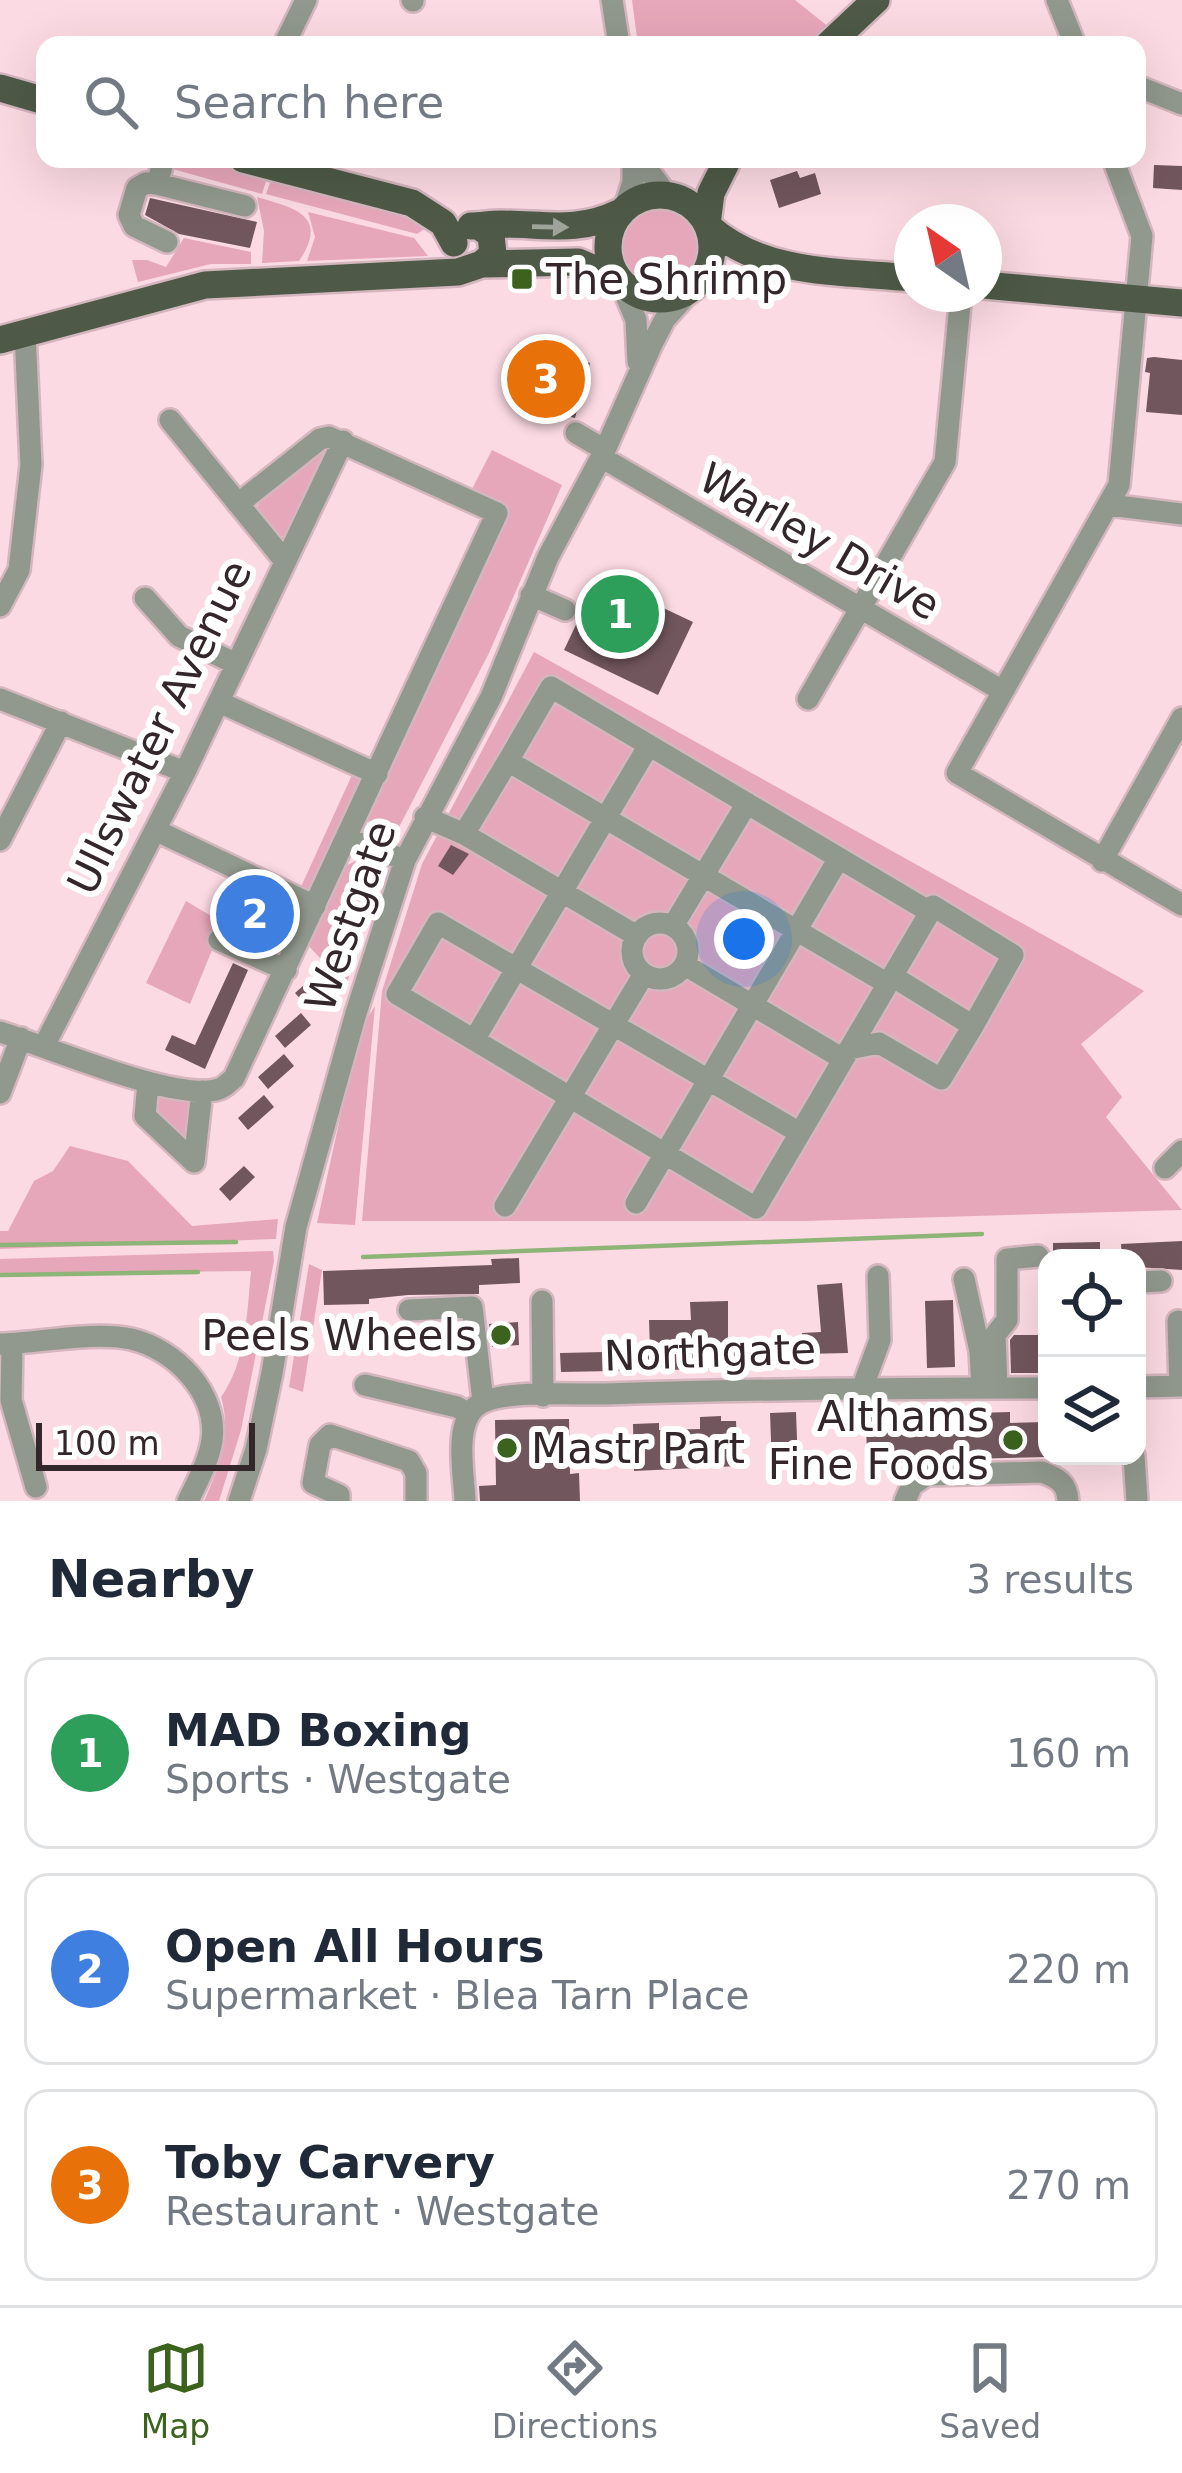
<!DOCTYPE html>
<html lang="en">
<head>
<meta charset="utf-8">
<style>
	body { margin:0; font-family:"DejaVu Sans",sans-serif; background:#f6f6f7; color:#1f2937 }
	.controls { position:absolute; right:36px; bottom:36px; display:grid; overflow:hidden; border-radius:24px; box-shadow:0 12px 48px #0002 }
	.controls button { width:108px; height:108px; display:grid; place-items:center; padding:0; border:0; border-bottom:3px solid #e0e1e3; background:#fff; color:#1f2937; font:60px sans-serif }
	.compass { position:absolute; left:894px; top:204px; width:108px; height:108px; border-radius:50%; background:#fff; box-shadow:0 12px 48px #0002; rotate:326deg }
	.scale { position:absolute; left:36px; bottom:30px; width:219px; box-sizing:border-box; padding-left:12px; border:6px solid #34272b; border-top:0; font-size:33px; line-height:42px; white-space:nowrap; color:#34272b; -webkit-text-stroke:9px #fff; paint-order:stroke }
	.you { position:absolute; left:744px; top:939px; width:42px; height:42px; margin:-30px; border:9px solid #fff; border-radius:50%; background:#1a73e8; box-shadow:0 0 0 18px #1a73e833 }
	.badge { display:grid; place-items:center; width:78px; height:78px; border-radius:50%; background:#3b631d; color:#fff; font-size:39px; font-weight:700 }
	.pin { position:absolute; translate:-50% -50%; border:6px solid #fff; box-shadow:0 3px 12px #0006 }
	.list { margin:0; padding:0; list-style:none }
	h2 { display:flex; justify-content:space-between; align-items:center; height:156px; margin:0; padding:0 48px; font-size:51px }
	h2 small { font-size:39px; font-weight:400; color:#747a83 }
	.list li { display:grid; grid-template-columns:78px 1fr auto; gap:36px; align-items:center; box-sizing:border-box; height:192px; margin:0 24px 24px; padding:0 24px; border:3px solid #e0e1e3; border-radius:24px }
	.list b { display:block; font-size:45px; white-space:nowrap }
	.list p { margin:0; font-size:39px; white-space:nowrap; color:#747a83 }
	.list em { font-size:39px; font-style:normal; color:#747a83 }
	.icon { flex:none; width:66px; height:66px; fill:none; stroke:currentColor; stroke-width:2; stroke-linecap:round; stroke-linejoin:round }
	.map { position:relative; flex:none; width:1182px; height:1501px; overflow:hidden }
	.search { position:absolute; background:#fff; box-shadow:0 12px 48px #0002; left:36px; right:36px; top:36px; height:132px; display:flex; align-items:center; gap:30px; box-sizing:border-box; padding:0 42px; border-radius:24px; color:#747a83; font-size:45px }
	.sheet { height:804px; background:#fff }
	nav { display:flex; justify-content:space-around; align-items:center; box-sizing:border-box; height:168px; border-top:3px solid #e0e1e3; background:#fff; font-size:33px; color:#747a83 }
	nav a { display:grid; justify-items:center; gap:6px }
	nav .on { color:#3b631d }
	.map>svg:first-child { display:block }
	.green { fill:#e7a7ba }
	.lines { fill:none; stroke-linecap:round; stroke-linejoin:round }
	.stream { stroke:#8eb478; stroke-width:4.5 }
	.building { fill:#72565e }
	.minor-casing { stroke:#d4b6be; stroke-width:26 }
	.major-casing { stroke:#d4b6be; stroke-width:32 }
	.minor { stroke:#91988d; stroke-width:21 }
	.major { stroke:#4e5a47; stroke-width:27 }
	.oneway { fill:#9ea49a }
	.poi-dot { fill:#3b631d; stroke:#fff; stroke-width:4.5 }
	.labels { text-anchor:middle; stroke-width:12; stroke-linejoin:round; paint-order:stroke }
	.poi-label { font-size:42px; fill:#34272b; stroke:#fff; text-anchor:start }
	.street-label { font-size:42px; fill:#34272b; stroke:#fff }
</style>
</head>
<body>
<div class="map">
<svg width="1182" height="1501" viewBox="0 0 1182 1501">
	<rect width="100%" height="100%" fill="#fcdae3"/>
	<path class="green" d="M632,0h163l35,28 -16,17h-176z
		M173,159h24l70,19 -5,16 -93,-26z
		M271,180l143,36 16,9 -13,9 -151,-40z
		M257,197c37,11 73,18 42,64l-37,2 2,-32z
		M618 248a41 41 0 1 1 82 0a41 41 0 1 1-82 0Z
		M308,212l106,26 14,18 -121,5 8,-24z
		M184,238l67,14v12h-40l-73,18 -6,-22h15l19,7z
		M492,450l70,35 -73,168 -94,182c-15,2 -22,-2 -28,-16l142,-309 -38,-19z
		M323,452l5,3 -40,81 -12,1 -20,-28 7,-13z
		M534,652l610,339 -63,53 41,53 -16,20 76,93 -377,11h-443l20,-230 40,-127z
		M352,775l10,6 -47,106 -15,2z
		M358,860l14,4 7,16 -33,106 -39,-42 38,-78z
		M186,901l37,22 -33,81 -44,-21z
		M375,1006l-20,219 -38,-2 42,-192z
		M180,1092l13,10 -6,38 -5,1 -28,-31 2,-16z
		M70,1146l58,15 64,65 86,-7 -2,20 -276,10v-18h8l26,-50 19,-10z
		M273,1251l1,10 -33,169 -22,71h-15c16,-35 28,-66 17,-104 25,-34 26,-84 30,-126l-251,3v-15z
		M309,1264l13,6 -19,122 -14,-5z"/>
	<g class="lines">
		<path class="stream" d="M0,1245l236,-3
			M363,1257l619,-23
			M0,1275l198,-3"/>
	</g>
	<path class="building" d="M1154,165l28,1v24l-29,-2z
		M797,171l3,7 15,-5 6,21 -42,14 -9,-28z
		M150,198l107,24 -7,26 -71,-14 -34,-19z
		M518,343l72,20 -15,55 -33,-9 2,-8 -26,-9z
		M1154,357l28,3v55l-36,-3 4,-39 -5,-1 2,-14z
		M623,589l70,33 -35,73 -94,-45 19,-40 24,11z
		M451,845l18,9 -16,21 -15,-9z
		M237,901l24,8 -13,27 -10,-4 7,-12 -14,-8z
		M233,963l15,7 -43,99 -40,-19 7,-15 23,10z
		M321,970l10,12 -25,23 -11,-12z
		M301,1013l10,12 -26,23 -10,-12z
		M284,1054l10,12 -26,23 -10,-12z
		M264,1095l10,12 -26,23 -10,-12z
		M244,1166l11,11 -25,24 -11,-12z
		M1182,1241v29l-45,-3v-9h-15l-1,-14z
		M1100,1242v16h-47v-15z
		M519,1258l1,25 -41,2v9l-71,1 -39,4v5l-45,1 -1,-34 169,-6 -1,-6z
		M842,1283l6,70 -45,1 -1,-21 19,-1 -4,-47z
		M953,1300l2,67 -28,1 -2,-67z
		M728,1301v39l38,-1v29l-205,4 -1,-19 90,-2 -1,-31h42l-1,-18z
		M518,1322l1,23 -27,2 -3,-23z
		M1014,1335h33v38h-36l-1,-33z
		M796,1412l2,54 -26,1 -2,-54z
		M1010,1412v11l37,-1v35l-120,3 -12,5 -1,-9 -47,1 -1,-34h5v-7z
		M721,1416v5h15l2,45 -104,5 -1,-47 26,-1v7l41,-1v-12z
		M569,1419l1,55 9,-1 1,28h-100l-1,-15 17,-1 -1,-65z"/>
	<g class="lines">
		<g class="minor-casing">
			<path id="minor" d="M412,0l1,1
				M612,0l7,45
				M1057,0l18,45
				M284,45l22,-45
				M1137,86l45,18
				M164,159l-7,25 -11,-1 -9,5 -8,27 5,11 33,16
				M640,159l26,35
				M1113,159l29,77 -23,249 -162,288 225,132
				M157,184l88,22
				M625,207l8,-25v-23
				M620,281l16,39 2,42
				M170,420l114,140
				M576,433l29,17
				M601,457l400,233
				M1110,505l72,9
				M531,595l34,15
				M145,598l34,38 55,27
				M0,606l19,-36 12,-105 -6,-132
				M0,699l185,73
				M808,699l137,-237 16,-168
				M219,702l158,72
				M425,817l39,17 173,102
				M155,830l160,76
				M464,834l44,-73
				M346,838l59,22
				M0,840l61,-118
				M1102,861l80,-143
				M930,912l3,-6 80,49 -40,71
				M632 951a28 28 0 1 1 56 0a28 28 0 1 1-56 0Z
				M673,926l74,-123
				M219,940l67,30
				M255,956l23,-48
				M685,965l158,94
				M0,1032c46,14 177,71 219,57 6,-2 10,-7 15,-11l263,-565 -168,-76 -9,2 -82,65
				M474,1040l175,-295
				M44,1046l141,-274 158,-331
				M849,1049l30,-6 62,36 32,-53 -81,-50
				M148,1082l-3,34 49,46
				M0,1093l21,-55
				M800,1133l-362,-210 -41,71 359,214 174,-296 -379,-225 -43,74 380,223
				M194,1162l8,-71
				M1165,1168l17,-17
				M636,1203l203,-345
				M505,1206l139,-232
				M964,1279l16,72 2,37
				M1137,1282l24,-1
				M542,1301l1,95
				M409,1310l63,-3 11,94
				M1178,1321l2,65
				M0,1344c39,-1 94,-13 131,-5 44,10 87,54 81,101 -3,21 -15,42 -24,61
				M12,1344l-1,56 25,87
				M365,1385l92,22 12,7
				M863,1386l17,-46 -2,-64
				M1137,1387l45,-1
				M997,1388l-2,-53 12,-15v-61l31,-3
				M1134,1456l3,45
				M239,1501l17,-52 16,-76 24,-146 60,-214 49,-153 86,-163 57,-140 57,-107 47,-106 13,-25 29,-32
				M339,1501v-6l-26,-12 7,-38 10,-10 79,26 7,12v28
				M465,1501c-1,-27 -12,-79 13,-96 22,-16 99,-10 128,-11 147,-5 294,-6 441,-6
				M905,1501l7,-16 15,-10 115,-3c16,6 25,11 26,29"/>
		</g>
		<g class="major-casing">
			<path id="major" d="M828,45l48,-45
				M0,88l45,13
				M243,159l169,44 31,20 11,20
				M608 247a52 52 0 1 1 104 0a52 52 0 1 1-104 0Z
				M707,224l4,-31 17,-34
				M471,226c10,0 20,-2 30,-2 43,0 77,9 118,-11
				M709,227c55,49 133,44 203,51
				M482,264l96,-2 40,17
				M984,285l198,18
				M0,340l205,-55 253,-13 24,-8 11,-10 -2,-19 -12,-9"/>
		</g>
		<use href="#minor" class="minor"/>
		<use href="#major" class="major"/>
	</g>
	<defs><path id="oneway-solid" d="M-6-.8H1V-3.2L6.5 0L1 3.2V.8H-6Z" transform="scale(3)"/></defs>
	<use class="oneway" href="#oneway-solid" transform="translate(550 227) rotate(1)"/>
	<g class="poi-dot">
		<rect x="510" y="267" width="24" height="24" rx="6"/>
		<circle cx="501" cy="1335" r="12"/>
		<circle cx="1013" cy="1440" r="12"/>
		<circle cx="507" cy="1448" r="12"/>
	</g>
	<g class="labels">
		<g class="poi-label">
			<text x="546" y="294">The Shrimp</text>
			<text x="477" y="1350" text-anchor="end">Peels Wheels</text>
			<text x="989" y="1431" text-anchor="end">Althams<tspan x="989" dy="48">Fine Foods</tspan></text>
			<text x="531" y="1463">Mastr Part</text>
		</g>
		<g class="street-label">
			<text transform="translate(820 541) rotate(30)" y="15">Warley Drive</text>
			<text transform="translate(159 727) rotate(-64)" y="15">Ullswater Avenue</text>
			<text transform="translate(350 916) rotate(-71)" y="15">Westgate</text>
			<text transform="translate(710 1352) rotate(-2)" y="15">Northgate</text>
		</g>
	</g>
</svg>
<div class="controls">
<button><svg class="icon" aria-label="locate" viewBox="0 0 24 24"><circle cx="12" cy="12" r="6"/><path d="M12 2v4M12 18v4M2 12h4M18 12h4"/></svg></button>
<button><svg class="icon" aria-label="layers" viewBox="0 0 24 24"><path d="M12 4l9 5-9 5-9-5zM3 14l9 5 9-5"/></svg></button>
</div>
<svg class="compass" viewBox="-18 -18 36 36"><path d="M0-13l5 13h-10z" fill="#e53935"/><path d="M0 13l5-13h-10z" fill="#747a83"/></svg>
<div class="scale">100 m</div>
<div class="you"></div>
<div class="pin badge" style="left:620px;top:614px;background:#2e9e5b">1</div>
<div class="pin badge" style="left:255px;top:914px;background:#3f7fe0">2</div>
<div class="pin badge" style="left:546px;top:379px;background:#e8710a">3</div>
<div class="search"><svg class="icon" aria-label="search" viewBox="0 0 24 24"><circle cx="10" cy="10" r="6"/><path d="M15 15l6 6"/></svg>Search here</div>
</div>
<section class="sheet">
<h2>Nearby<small>3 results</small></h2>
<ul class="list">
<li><span class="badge" style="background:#2e9e5b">1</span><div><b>MAD Boxing</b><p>Sports · Westgate</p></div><em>160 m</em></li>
<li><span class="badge" style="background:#3f7fe0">2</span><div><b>Open All Hours</b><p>Supermarket · Blea Tarn Place</p></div><em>220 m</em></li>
<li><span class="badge" style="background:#e8710a">3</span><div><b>Toby Carvery</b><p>Restaurant · Westgate</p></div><em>270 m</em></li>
</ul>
</section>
<nav>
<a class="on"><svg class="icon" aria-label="map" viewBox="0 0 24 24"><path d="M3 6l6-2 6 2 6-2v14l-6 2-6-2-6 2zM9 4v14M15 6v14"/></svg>Map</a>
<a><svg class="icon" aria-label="directions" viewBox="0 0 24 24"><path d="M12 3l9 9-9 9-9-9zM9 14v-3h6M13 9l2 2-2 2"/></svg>Directions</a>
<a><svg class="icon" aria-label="saved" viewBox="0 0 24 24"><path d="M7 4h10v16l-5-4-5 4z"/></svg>Saved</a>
</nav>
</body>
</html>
